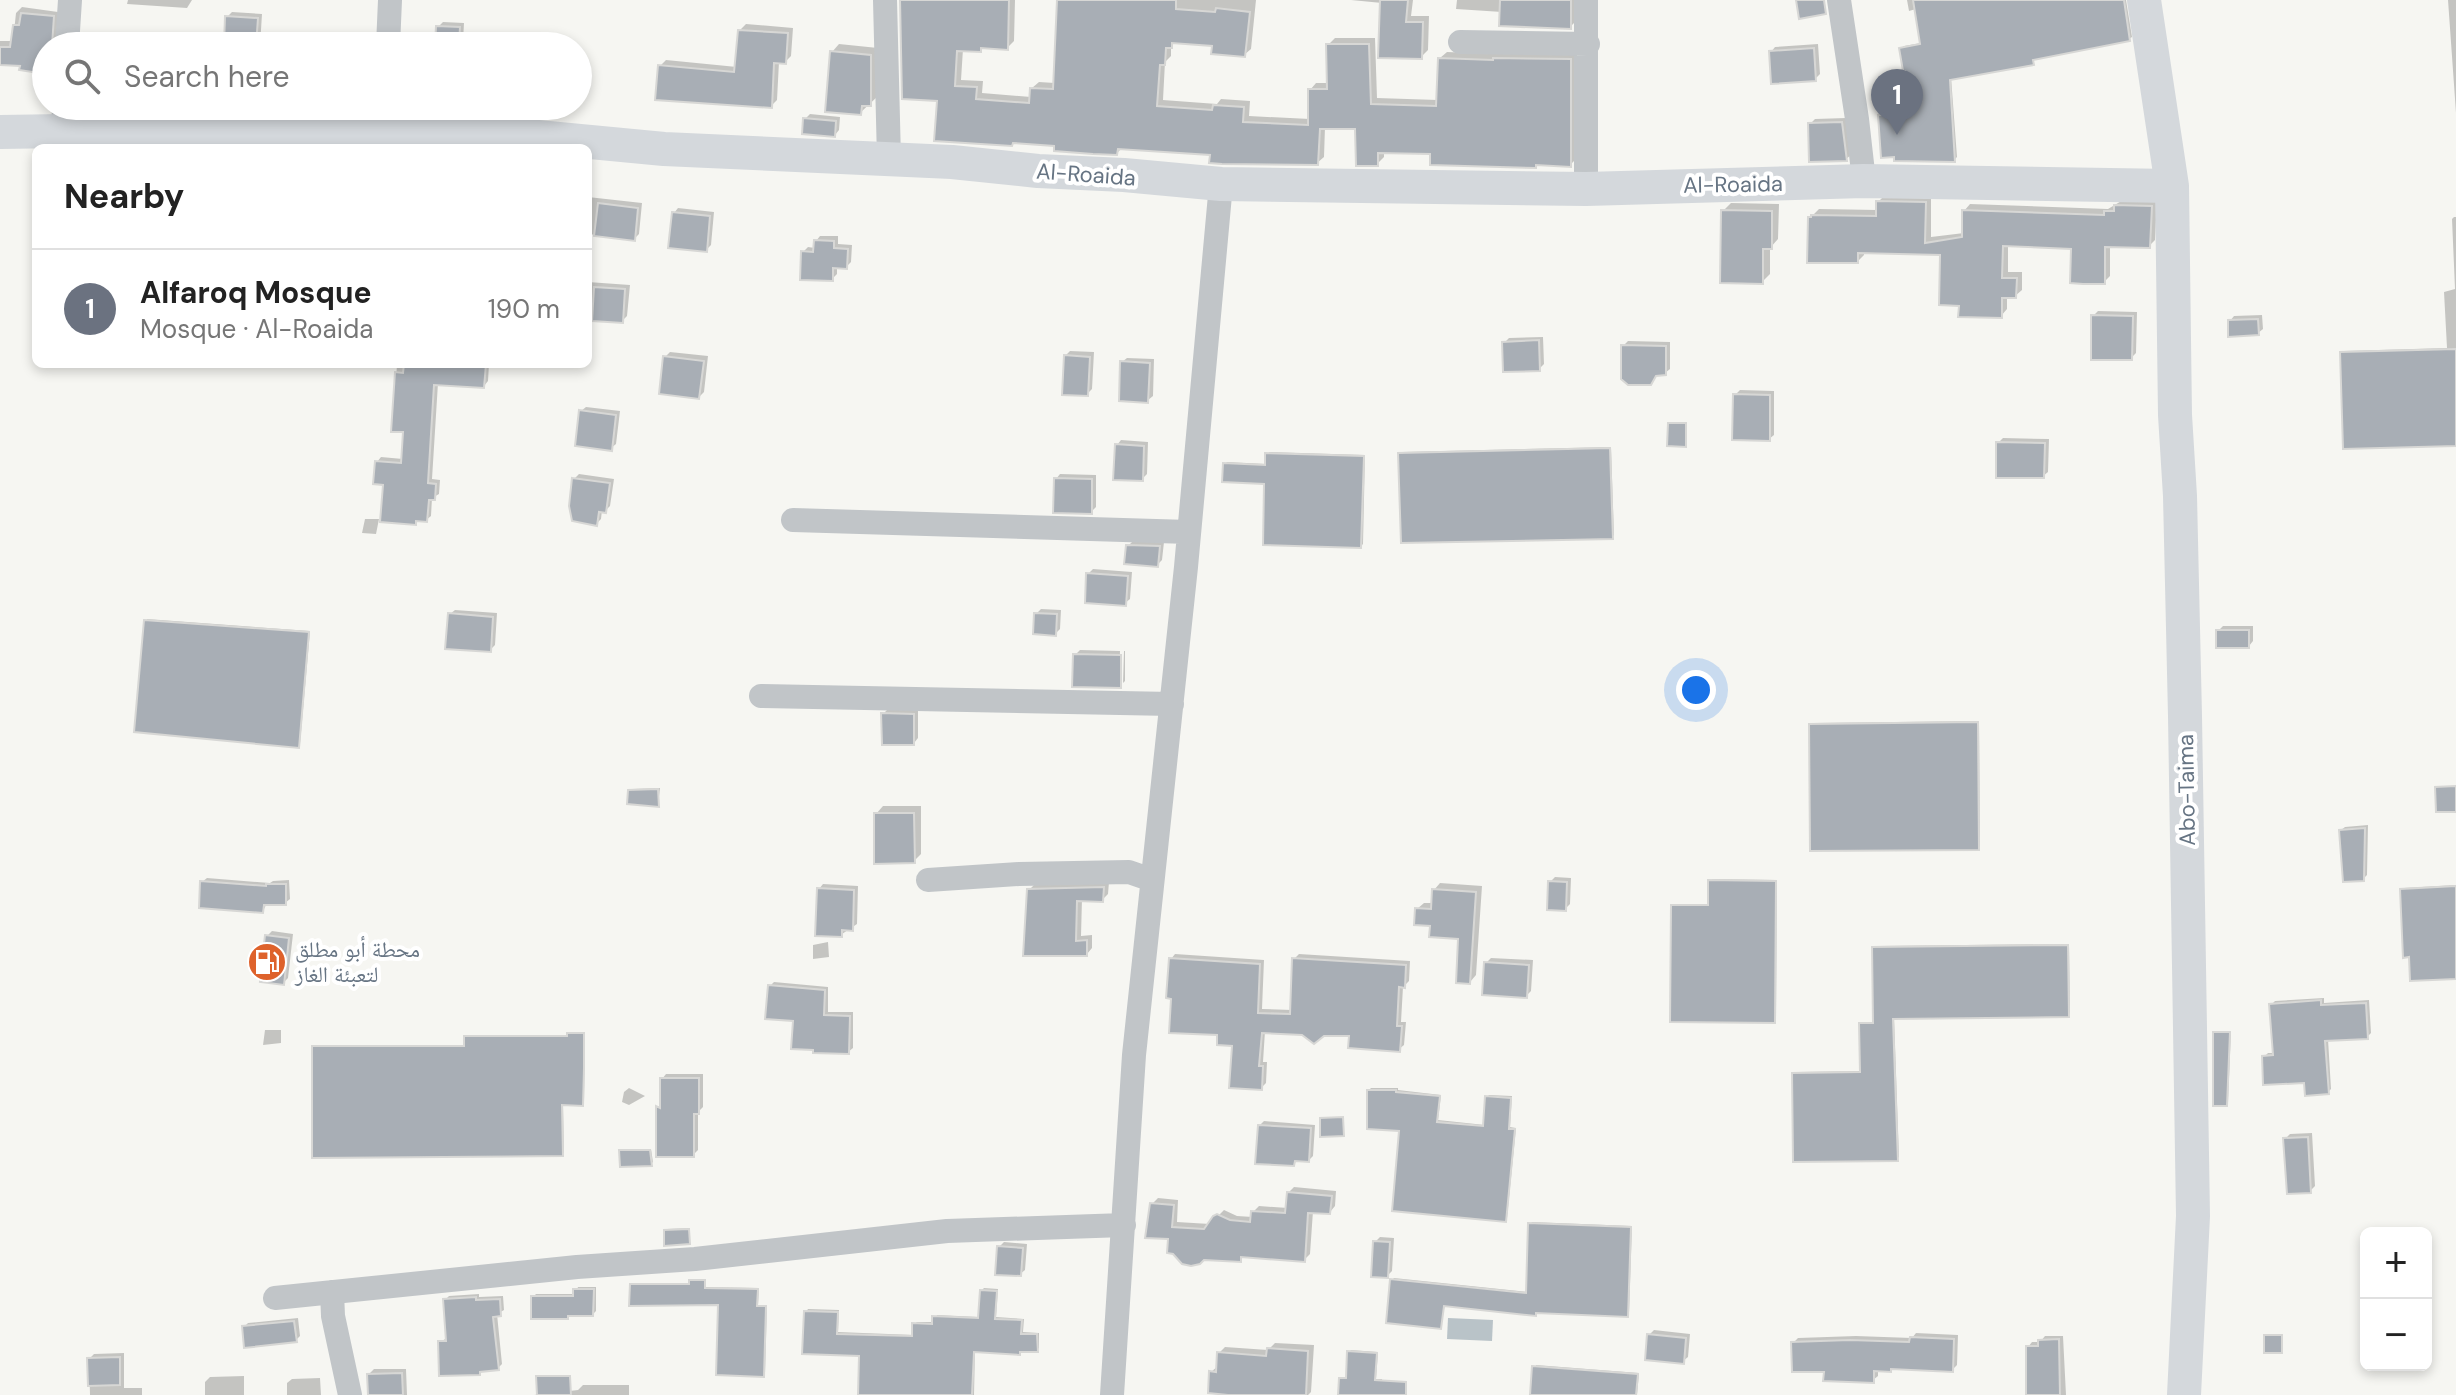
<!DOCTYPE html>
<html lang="en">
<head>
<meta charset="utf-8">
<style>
	body { margin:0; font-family:"DM Sans","Noto Naskh Arabic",sans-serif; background:#f6f6f6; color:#222 }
	.controls { position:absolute; right:24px; bottom:24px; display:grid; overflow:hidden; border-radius:12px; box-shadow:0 4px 12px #0003 }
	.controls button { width:72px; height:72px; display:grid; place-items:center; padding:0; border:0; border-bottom:2px solid #e0e0e0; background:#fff; color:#222; font:40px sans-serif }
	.you { position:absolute; left:1696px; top:690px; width:28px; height:28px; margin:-20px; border:6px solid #fff; border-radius:50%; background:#1a73e8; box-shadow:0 0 0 12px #1a73e833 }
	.badge { display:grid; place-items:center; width:52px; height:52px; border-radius:50%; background:#de622b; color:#fff; font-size:26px; font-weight:700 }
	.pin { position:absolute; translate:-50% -66px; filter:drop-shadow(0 2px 4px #0008) }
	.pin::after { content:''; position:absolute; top:42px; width:28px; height:24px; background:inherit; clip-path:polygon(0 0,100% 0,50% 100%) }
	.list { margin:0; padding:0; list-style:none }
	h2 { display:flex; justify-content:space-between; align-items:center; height:104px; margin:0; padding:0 32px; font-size:34px }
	h2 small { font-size:26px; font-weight:400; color:#767676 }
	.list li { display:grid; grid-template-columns:52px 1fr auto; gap:24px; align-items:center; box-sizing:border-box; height:120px; padding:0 32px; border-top:2px solid #e0e0e0 }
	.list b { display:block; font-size:30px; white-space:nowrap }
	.list p { margin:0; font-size:26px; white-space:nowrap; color:#767676 }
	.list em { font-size:26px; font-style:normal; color:#767676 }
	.icon { flex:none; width:44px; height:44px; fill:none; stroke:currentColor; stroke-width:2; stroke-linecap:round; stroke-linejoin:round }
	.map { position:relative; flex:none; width:2456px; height:1395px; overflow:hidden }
	.search { position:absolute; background:#fff; box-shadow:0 4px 12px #0003; left:32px; top:32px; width:560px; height:88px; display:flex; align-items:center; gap:20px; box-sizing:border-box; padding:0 28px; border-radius:44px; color:#767676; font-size:30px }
	.panel { position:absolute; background:#fff; box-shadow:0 4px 12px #0003; left:32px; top:144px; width:560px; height:224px; border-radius:12px }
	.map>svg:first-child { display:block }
	.water { fill:#b9c3c8 }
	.shadow { fill:#0003 }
	.building { fill:#a8aeb5; stroke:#d7d7d5; stroke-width:2 }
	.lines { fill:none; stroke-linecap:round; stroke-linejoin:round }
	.street { stroke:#c1c5c8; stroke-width:24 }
	.secondary { stroke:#d4d8dc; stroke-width:34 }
	.labels { text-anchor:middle; stroke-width:8; stroke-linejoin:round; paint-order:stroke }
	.street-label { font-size:22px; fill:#667483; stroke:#fff }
	.poi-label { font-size:22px; fill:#667483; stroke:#fff; text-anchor:start }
</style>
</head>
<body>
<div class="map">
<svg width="2456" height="1395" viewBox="0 0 2456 1395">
	<rect width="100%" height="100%" fill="#f6f6f2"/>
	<path class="water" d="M1448,1318l45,2 -1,21 -45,-2z"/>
	<path class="shadow" d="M128,0h64l-5,8 -60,-4z
		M902,0h113l-1,41 -7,7 -23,-2 -4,4 -17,-1 -2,31 22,1 -1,12 49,4 1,-9 7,-6 16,1 4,-83h197l-5,49 -7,6 -30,-11 -38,-3 -5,5v10l-6,6 -2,38 54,4 4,-5 29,2 -1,15 61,3v-29l6,-7h13l-1,-38 7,-7h40l2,60 61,2 2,-42 7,-6 52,2 78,-1v105l-7,7 -32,-2 -3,3 -103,-14 -48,-1v6l-7,7 -20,-37h-32l-1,30 -7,6 -195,-15 -5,5 -61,-9 -117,-45z
		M1351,0h62l-2,16h18l-1,34 -7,7 -39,-54z
		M1457,0h118v22l-5,5 -68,-15 -46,-3z
		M1907,0h219l6,37 -3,2 -94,19 -2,5 -82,14 6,80 -3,3 -74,-44 3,-3 30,-2 -12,-63 3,-2 17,-3 -5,-34 -7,2z
		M2448,0h8v113z
		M22,7l36,5 -1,34h-11v26l-24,-8 -22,-1v-22h13l3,-28z
		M232,12l30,2 -2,32h-34l1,-29z
		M443,22l21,1 -1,19 -4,4 -21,-19z
		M746,24l47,4 -2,28 -6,6h-6l-2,38 -6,6 -111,-40 6,-6 71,7 3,-37z
		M99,32l28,2 -1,12h-32l1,-10z
		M369,34h6v12h-8z
		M839,44l39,4v48l-18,17 -28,-61z
		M1818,44l2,30 -5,5 -44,-27 4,-5z
		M292,106h80l-4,4z
		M489,106h37l-6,9h-32z
		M810,114l30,3 -1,13 -4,5 -30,-16z
		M1846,118l5,37 -5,4 -36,-35 5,-5z
		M1884,196l47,1v40l33,-4v-22l6,-7 138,5 15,-9h34l-2,40 -6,6 -39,-1v31l-6,6 -31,-35 -65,-2v27h14v18l-7,6h-8v13l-6,7 -40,-12 -19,-51 -78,-2v4l-6,6 -48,-43 9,-9 59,1v-8z
		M588,197l54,6 -3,31 -5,5 -46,-5z
		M1731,203l48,1 -1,35 -8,9v26l-8,8 -39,-71z
		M678,208l36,4 -3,33 -5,5 -32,-37z
		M2454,217h2v230h-9v-3l-105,-91 2,-2 103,-3 -3,-56 11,-3 -3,-70z
		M820,236h18v8l14,1 -1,17 -5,5 -9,-1v8l-5,5 -29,-27 5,-5 7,1 1,-7z
		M588,282l42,3 -3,31 -5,5 -34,-5z
		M2098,311l39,1 -1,41 -5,5 -38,-42z
		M2262,315l1,14 -5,4 -28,-12 4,-5z
		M1543,337l1,27 -5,5 -35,-26 5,-5z
		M1628,341l42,1v27l-5,4h-7l-8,10 -27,-37z
		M1070,351l24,1 -2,37 -5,5 -22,-38z
		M670,352l38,4 -4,36 -5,5 -34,-40z
		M1127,358l27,1 -1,37 -5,4 -26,-38z
		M397,364h92l-1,17 -4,5 -46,-3 -6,96 8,1 -1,14 -7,4 -1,18 -5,4h-8l-3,3 -30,-40 -8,-21 4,-5 22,2 2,-28 -12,-1z
		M1740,390l34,1v44l-5,4 -34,-44z
		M586,407l34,4 -4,33 -5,4 -30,-37z
		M1671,422h16l-2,23 -15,-22z
		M2003,438l46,1 -1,33 -5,4 -45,-33z
		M1121,440l27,2 -1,32 -5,5 -25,-34z
		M1611,447l3,88 -2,2 -212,-84 2,-1z
		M1269,452l96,3 -2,89 -2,2 -95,-64 -41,-18 2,-2 40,2z
		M579,474l35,5 -4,27 -5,5 -3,-1 -1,9 -5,5 -22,-45z
		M1060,474l36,1v32l-5,5 -35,-33z
		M365,519h14l-3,15 -14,-1z
		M1133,541l31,1 -2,18 -5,5 -29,-19z
		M1093,569l39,3 -2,27 -5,4 -37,-29z
		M1041,609l20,1 -1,19 -5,5 -19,-20z
		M455,610l42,3 -2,32 -5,5 -40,-36z
		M147,619l163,12 -10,113 -2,2 -152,-125z
		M2223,626h30v15l-4,5 -31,-15z
		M1080,650l40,1 -1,33h3l-2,2 -45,-31z
		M1124,651h1v30l-2,2z
		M888,709l30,1v28l-4,5 -31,-29z
		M1979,721l1,125 -1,2 -168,-124 2,-1z
		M660,788l-2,17 -28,-15 2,-1z
		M883,806h38v48l-7,7 -38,-47z
		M2368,825l-1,50 -4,4 -22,-49 4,-3z
		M1555,877l16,1 -1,26 -5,5 -15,-27z
		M207,878l63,5 3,-2 16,-1 1,19 -5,4h-18l-4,8 -61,-29z
		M1712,879l65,1 -1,139 -2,2 -101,-115 1,-2h36z
		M1109,882l-1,12 -6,6 -20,-1 -1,37 11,-1v13l-5,6 -58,-64 6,-6z
		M1440,883l42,3 -6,89 -6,7 -10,-45 -28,-13 -15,-15 7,-6h9l1,-13z
		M823,884l35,2 -1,38 -15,10 -23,-45z
		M2456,885v92l-54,-87 2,-2z
		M272,931l21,3 -5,44 -5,5 -16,-47z
		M828,942l1,15 -16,2v-14z
		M2069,944l1,69 -2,2 -174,1 5,141 -2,2 -103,-85 2,-2 66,-1 -1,-47 14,-2 -1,-74 2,-2z
		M1175,954l89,6 -2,49 30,1 2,-51 5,-5 111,7 -1,20 -6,6 -2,35h5l-2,23 -5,4 -48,-15 -86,-3 -2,31h4l-1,21 -5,5 -27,-44 -15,-11 -48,-74z
		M1491,958l42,2 -2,31 -5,5 -40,-33z
		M774,982l54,5v25h25v36l-5,4 -53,-33 -25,-33z
		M2324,998v5l45,-3 2,33 -4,4 -39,2 3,50 -3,3 -64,-35 4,-4h7l-4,-48 4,-4z
		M265,1030h16v13l-18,2z
		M2217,1031h14l-3,71 -1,2 -12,-71z
		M571,1032h14l-1,70 -2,2 -19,-1 1,50 -2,1 -248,-107 2,-2h150l2,-10h100z
		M666,1074h37v33l-5,5v38l-5,5h-35v-48l4,-4v-24z
		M629,1088l16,8 -16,9 -7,-3 2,-10z
		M1371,1088h27v2l43,5 -3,25 47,5 2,-28 2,-2 23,1 -2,31 6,1 -9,90 -2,2 -104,-91 -32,-39z
		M1264,1121l51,4 -2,31 -4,4 -11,-1 -4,5 -34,-39z
		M2312,1133l3,53 -5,5 -25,-52 5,-5z
		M623,1149h28l2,13 -2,2 -30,-14z
		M1294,1187l42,4 -1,15 -5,6 -17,-1 -3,43 -6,6 -60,-4 -4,4 -70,-23 -18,-33 6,-6 20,2 -1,22 33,2 14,-14 13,6 16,1v-5l6,-6 29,2v-15z
		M1532,1222l100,4 -3,87 -2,2 -89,-4 -2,3 -91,-10 -4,22 -49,-46 2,-2 134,14 2,-68z
		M690,1228l-1,14 -23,-12 1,-1z
		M1380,1237l14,1 -2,33 -5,5 -12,-34z
		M1004,1242l23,2 -2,26 -5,4 -21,-27z
		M693,1279h13v8l53,1 -1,17h9l-2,68 -2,1 -43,-71 -88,-18 2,-2h57z
		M578,1287h18v24l-3,3h-22l-4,3 -34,-20 3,-3h39z
		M984,1288l14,1 -2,28 28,2 -1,13 16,1v15l-2,2h-62l-1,45h-114l2,-41 -56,-42 2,-3 31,1 -1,22 76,3v-11l3,-2h17l3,-7 43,2 2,-27z
		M479,1294v3l24,-1 1,14 -7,4 5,50 -4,4 -15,2 -4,3 -39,-31 7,-4 -2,-38 4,-4z
		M298,1318l2,18 -4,4 -52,-13 4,-4z
		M1654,1330l36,4 -2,23 -5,4 -34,-26z
		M1916,1333l42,2 -1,30 -5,5 -59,-3 -3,3h-12v6l-5,4 -47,-10 -33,-27 5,-5 58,-2 56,2z
		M2045,1336h18l3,59h-38v-48l4,-5h8z
		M1275,1343l39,2 -3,47 -3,3h-78l-19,-23 7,-6 1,-13 6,-6 43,3z
		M1351,1350l27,2 -2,27h6v16h-29l-12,-16 7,-2 1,-25z
		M124,1353v35h18v7h-52l-1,-36 5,-5z
		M1536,1365l103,8 -2,22h-105z
		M374,1369h32l1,26h-37l-1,-21z
		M244,1376v19h-39v-13l5,-5z
		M320,1378l1,17h-34v-12l5,-4z
		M583,1385h46v10h-95l44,-5z"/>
	<path class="building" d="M900,0h109l-1,50 -27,-2v4l-24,-1 -2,35 22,1 -1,12 53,4 1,-15 23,1 4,-89h119v9l39,3 1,-4 34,4 -5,45 -34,-3 1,-8 -40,-3v5h-6l-1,17h-5l-3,41 55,4 1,-5 31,2 -1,15 65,3v-36h19l-1,-45h43l2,60 65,2 2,-48 55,2v-2l78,1v108l-35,-2v3l-106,-3v-11l-52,-1v13h-22l-1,-37h-35l-2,36 -96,-1 -13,-1 1,-8 -92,-6 -1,6 -24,-1 -39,-3v-5l-41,-3 -1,3 -78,-5 3,-40 -35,-2z
		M1380,0h28l-2,22h17l-1,37 -44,-1z
		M1500,0h71v29l-72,-3z
		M1796,0h28l2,14 -27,5z
		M1913,0h211l6,41 -97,19 1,5 -84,15 5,82 -61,-1v-4l-13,1 -3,-43 33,-2 -6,-42h-2l-4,-23 21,-4z
		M21,13l33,3 -2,30h-6v28l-27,-4 1,-4 -20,-1v-18h10l3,-22h6z
		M225,16l33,2 -2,28h-32z
		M436,26l24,1 -1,19h-24z
		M738,30l50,3 -2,31 -12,-1 -2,45 -117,-8 3,-35 76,7z
		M1814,48l2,33 -45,3 -2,-33z
		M830,51l41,4v51h-9l-1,9 -36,-3z
		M803,118l33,3 -1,16 -33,-3z
		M1842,122l5,39 -38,1 -1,-39z
		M1876,201l50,1 -1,41 37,-6v-27l142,5v-4h10v-6l38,1 -2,42 -45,-1v37h-22l-13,-1 1,-34 -68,-3 -1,32h15l-1,20h-14v20l-44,-1 1,-11 -20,-1 1,-50 -82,-2v10h-51l1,-46h3v-2l65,1z
		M598,203l40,5 -3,33 -41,-5z
		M1721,210l51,1v38h-9v35l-43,-1z
		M672,212l38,4 -3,36 -39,-4z
		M814,240l20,1v7l14,1 -1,20 -14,-1v13l-33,-1 1,-29 12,1z
		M594,287l31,2 -2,34 -31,-2z
		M2091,315l42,1 -1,44h-41z
		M2258,319l1,16 -31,2v-17z
		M1539,340l1,31 -37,1 -1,-30z
		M1621,345l45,1v29l-10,1 -5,9h-23l-7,-6z
		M2456,349v97l-113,3 -3,-97z
		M1064,355l26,2 -2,39 -26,-1z
		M663,356l41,5 -5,38 -40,-5z
		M1120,361l30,2 -2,40 -29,-2z
		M404,364h82l-2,24 -50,-3 -6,98 8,1 -1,16h-6l-2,22 -11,-1v4l-36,-3 3,-37 -10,-1 2,-23 26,2 2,-31h-12l4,-60 8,1z
		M1733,394l37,1v46l-38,-1z
		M579,410l37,5 -4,36 -37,-5z
		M1668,423h18v24l-19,-1z
		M1996,442l49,1 -1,35h-48z
		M1115,444l29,2 -1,35 -30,-1z
		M1610,448l3,91 -212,4 -3,-90z
		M1265,453l99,3 -3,92 -98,-3 1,-61 -42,-2 1,-19 42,2z
		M572,478l38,5 -4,30 -7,-1 -2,14 -25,-5 -3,-15z
		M1054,478l38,1v35l-39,-1z
		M1126,545l34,1 -2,21 -34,-3z
		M1086,573l42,3 -2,30 -41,-3z
		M448,613l45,4 -2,35 -46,-3z
		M1034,613l23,1 -1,22 -23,-2z
		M144,620l165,12 -10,116 -165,-16z
		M2216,630h33v18h-33z
		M1073,654l48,1v33l-49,-1z
		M881,713l33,1v31h-32z
		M1978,722l1,128 -169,1 -1,-127z
		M2456,786v26h-20l-1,-25z
		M658,789l1,18 -32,-3 1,-14z
		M874,813h40l1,50 -41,1z
		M2365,828l-1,53 -21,1 -4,-52z
		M1708,880l68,1 -1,142 -105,-1 1,-117h37z
		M200,881l66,5v-2h20v21h-22l-1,8 -64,-5z
		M1548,881l19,1 -1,29 -19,-1z
		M2456,886v93l-46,2 -1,-24 -6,1 -3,-69z
		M1104,887l-1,15 -26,-1 -1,40 11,-1v16h-64l4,-67z
		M817,888l37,2 -1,41 -11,-1v7l-27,-1z
		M1432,889l44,3 -6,92 -14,-1 2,-44 -29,-2 1,-11 -16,-1 1,-17 16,1z
		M265,935l24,3 -5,47 -24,-3z
		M2068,945l1,72 -176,2 5,142 -105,1 -1,-89 68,-1 -1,-49h14l-1,-76z
		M1169,958l91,6 -2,49 32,1 2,-56 114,7 -1,23 -6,-1 -2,39h5l-2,26 -52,-4 1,-12h-25l-10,8 -12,-9 -40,-2 -3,33h4l-1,24 -33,-2 3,-42 -15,-1v-10l-48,-2 2,-34 -5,-1z
		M1484,962l45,3 -2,33 -45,-3z
		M768,985l57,5 -1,25 26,1 -1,38 -36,-1v-3l-22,-1 2,-28 -28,-2z
		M2321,1000v5l45,-2 2,36 -43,2 4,53 -24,2 -1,-13 -41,2 -1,-29 11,-1 -4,-51z
		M2213,1032h17l-3,74h-14z
		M567,1033h17v35l-1,38 -21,-1 1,51 -251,2v-112h152v-10h103z
		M660,1078h39v36h-5v43h-38v-51l4,2z
		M1367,1090h29v2l44,4 -3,26 46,4 2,-30 26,2 -2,31h6l-9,93 -114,-11 7,-80 -32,-2z
		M1343,1117l1,19 -24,1v-19z
		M1258,1125l53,3 -2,34 -14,-1 -1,5 -39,-2z
		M2308,1137l3,56 -24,1 -4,-56z
		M619,1150h31l2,16 -32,1z
		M1287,1192l45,4 -2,18 -22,-1 -3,49 -64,-5v5l-37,-2 -4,4 -9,2 -9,-2 -9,-10 -6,-1 1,-14 -23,-1 5,-35 24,2 -2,22 32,2 9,-13 4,-2 13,6 20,2 1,-11 34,2z
		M1528,1223l103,4 -3,90 -92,-4v3l-92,-10 -3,23 -55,-6 4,-44 136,14z
		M689,1229l1,15 -26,2v-16z
		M1373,1241l17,1 -2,36 -17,-1z
		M997,1246l26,2 -2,28 -26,-1z
		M689,1280h16v8l53,1 -1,17h9l-2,71 -48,-2 2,-70 -89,1 1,-22h59z
		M573,1289h21l-1,27h-25v3h-37v-23h42z
		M980,1290l17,1 -2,28 27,1 -1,14h16l1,18h-18v3l-46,-3 -2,43h-114l1,-39 -57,-2 2,-43 34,1 -1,22 75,2v-13l20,1v-8l46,2z
		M476,1297v3l24,-1 1,17 -8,1 6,53 -19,2v3l-41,1 -1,-35h8l-3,-42z
		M294,1321l3,21 -53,6 -2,-22z
		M1647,1334l39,4 -2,26 -39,-4z
		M2264,1335h18v18h-18z
		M1910,1337l44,2 -1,33 -62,-3v3l-17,-1v12l-51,-2 1,-9h-32l-1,-30 59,-2 59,2z
		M2059,1339l1,56h-34v-49h12v-6z
		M1267,1348l41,3 -2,44h-78l-20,-2 1,-22 7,1 1,-20 49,4z
		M1347,1351l30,2 -2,27 31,2v13h-68l1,-17h7z
		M120,1357v28l-32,1 -1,-28z
		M1532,1366l106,8 -2,21h-106z
		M402,1373l1,22h-35l-1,-21z
		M536,1376h34l1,19h-34z"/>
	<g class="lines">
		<path class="street" d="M885,0l4,159
			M1839,0l18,119 7,62
			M1460,42l128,2
			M67,46l3,-46
			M388,46l2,-46
			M63,131l1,-25
			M382,136l2,-30
			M1586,189v-189
			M793,520l396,12
			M761,696l411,8
			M928,880l91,-6 110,-2 23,8
			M332,1292l1,24 17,79
			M275,1298l302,-31 118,-8 252,-28 177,-6
			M1112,1395l22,-340 52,-488 35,-383"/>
		<path class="secondary" d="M2144,0l28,186 3,229 5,81 5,220 8,500 -9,179
			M0,132l191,-3 191,7 156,1 126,12 288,13 86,9 86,4 97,9 365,5 278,-8 308,5"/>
	</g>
	<defs>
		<g id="fuel-disc" transform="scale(2)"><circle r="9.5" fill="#de622b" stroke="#fff"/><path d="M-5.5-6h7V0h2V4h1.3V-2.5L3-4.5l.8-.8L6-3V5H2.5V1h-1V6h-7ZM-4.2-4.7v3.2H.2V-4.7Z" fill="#fff"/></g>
	</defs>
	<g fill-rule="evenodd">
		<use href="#fuel-disc" x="267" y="962"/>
	</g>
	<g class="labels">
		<g class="street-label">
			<text transform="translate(1086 174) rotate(4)" y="8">Al-Roaida</text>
			<text transform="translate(1733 184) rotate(-1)" y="8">Al-Roaida</text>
			<text transform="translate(2186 790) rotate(-91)" y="8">Abo-Taima</text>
		</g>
		<g class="poi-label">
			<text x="295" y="957">محطة أبو مطلق<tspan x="295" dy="25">لتعبئة الغاز</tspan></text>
		</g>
	</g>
</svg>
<div class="controls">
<button>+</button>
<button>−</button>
</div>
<div class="you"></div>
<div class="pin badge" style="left:1897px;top:135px;background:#6b7280">1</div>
<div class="search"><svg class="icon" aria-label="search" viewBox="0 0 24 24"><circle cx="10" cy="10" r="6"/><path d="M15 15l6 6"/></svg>Search here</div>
<section class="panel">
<h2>Nearby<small></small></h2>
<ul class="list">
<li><span class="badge" style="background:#6b7280">1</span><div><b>Alfaroq Mosque</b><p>Mosque · Al-Roaida</p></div><em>190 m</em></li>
</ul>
</section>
</div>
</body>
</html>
